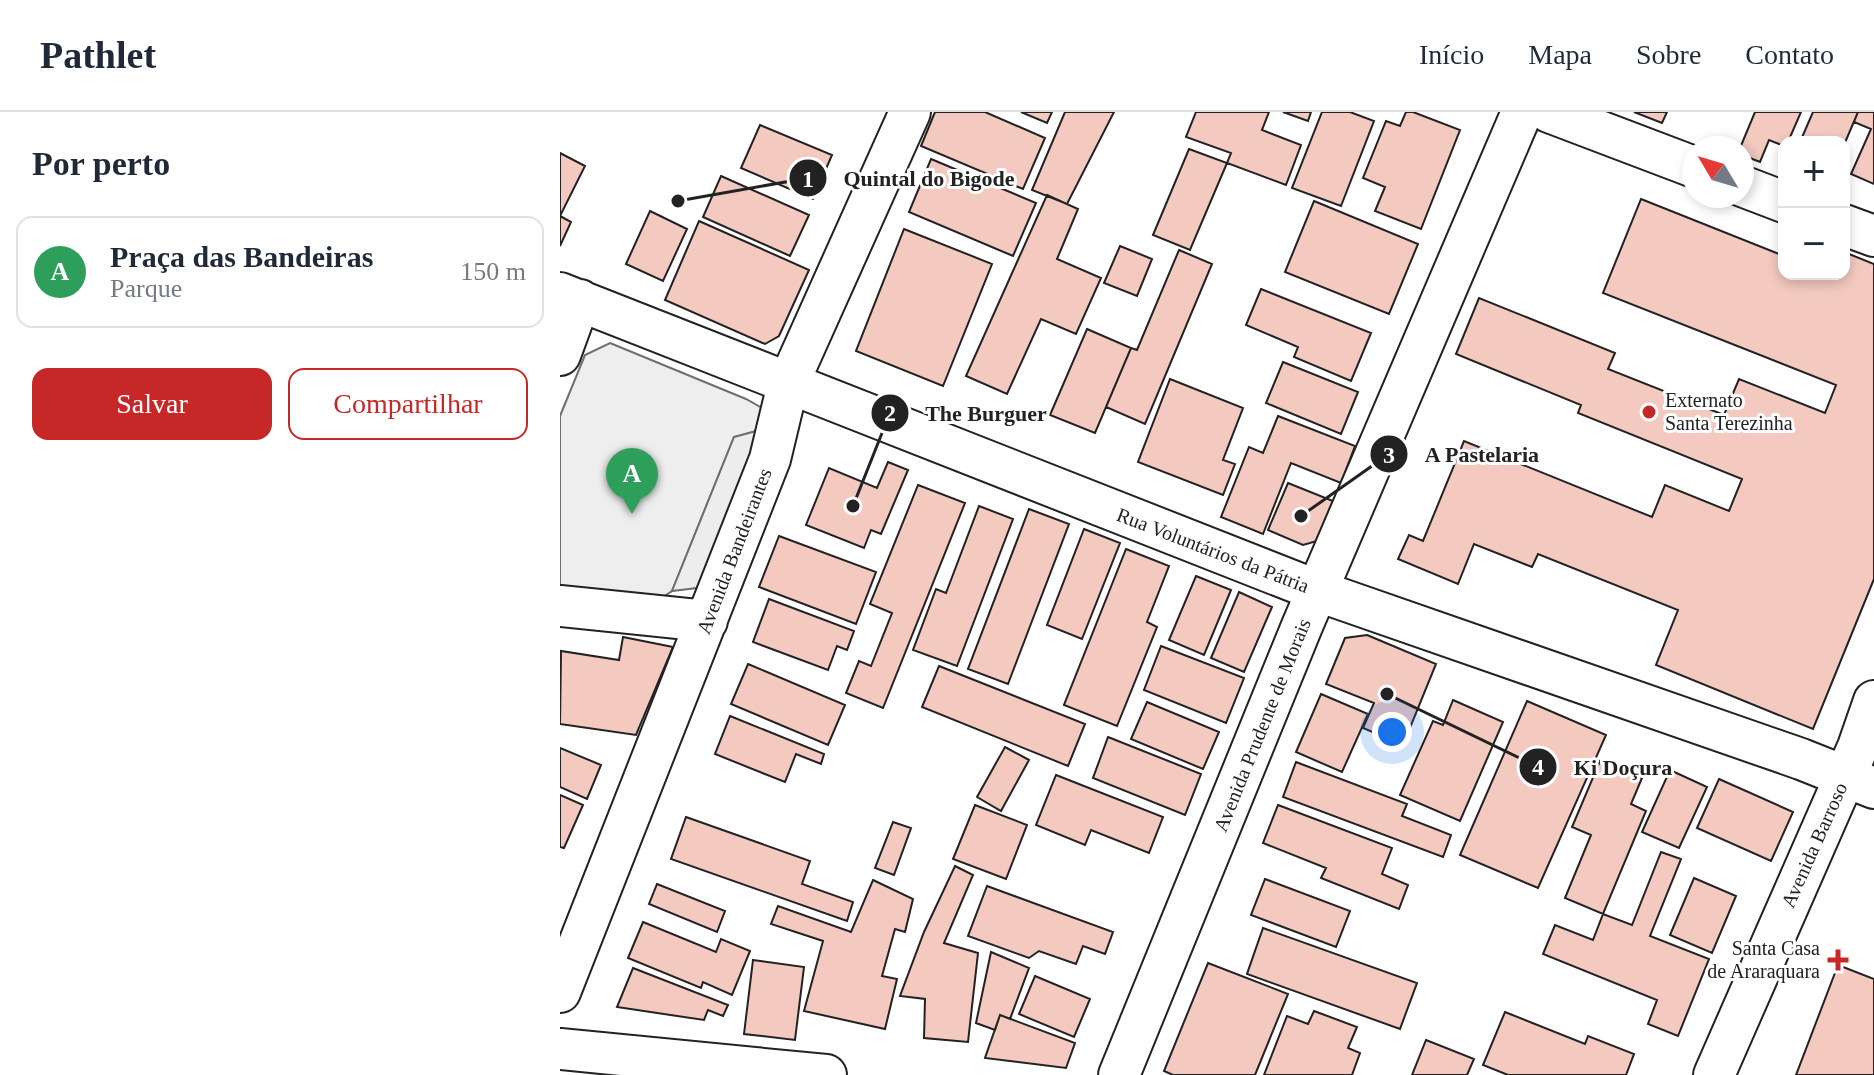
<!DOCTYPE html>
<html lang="pt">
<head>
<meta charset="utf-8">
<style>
	body { margin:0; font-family:Georgia,serif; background:#f6f6f7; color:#1f2937 }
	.controls { position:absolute; right:24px; top:24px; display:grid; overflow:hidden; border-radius:16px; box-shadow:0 4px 12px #0003 }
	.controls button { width:72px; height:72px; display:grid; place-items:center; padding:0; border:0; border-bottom:2px solid #e0e1e3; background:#fff; color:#1f2937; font:40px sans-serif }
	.compass { position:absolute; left:1122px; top:24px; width:72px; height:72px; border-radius:50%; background:#fff; box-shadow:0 4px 12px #0003; rotate:308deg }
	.you { position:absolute; left:832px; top:620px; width:28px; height:28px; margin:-20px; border:6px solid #fff; border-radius:50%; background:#1a73e8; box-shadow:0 0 0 12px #1a73e833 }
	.badge { display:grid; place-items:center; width:52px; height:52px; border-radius:50%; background:#c62828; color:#fff; font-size:26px; font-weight:700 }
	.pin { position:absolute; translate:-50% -66px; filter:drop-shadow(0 2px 4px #0008) }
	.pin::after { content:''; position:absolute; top:42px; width:28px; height:24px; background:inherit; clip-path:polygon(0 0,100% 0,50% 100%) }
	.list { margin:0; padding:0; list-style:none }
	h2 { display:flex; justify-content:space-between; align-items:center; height:104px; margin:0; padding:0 32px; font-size:34px }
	h2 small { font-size:26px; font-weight:400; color:#747a83 }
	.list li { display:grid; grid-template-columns:52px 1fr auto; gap:24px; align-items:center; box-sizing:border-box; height:112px; margin:0 16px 16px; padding:0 16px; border:2px solid #e0e1e3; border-radius:16px }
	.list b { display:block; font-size:30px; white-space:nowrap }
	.list p { margin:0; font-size:26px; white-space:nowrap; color:#747a83 }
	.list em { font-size:26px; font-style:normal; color:#747a83 }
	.actions { display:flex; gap:16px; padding:24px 32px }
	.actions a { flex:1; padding:18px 0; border:2px solid #c62828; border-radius:16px; text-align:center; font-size:28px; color:#c62828 }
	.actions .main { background:#c62828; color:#fff }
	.map { position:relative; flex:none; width:1314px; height:963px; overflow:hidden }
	header { display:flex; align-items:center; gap:48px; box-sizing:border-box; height:112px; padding:0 40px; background:#fff; border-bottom:2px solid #e0e1e3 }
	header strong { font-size:38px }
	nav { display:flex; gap:44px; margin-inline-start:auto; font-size:28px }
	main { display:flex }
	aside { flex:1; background:#fff }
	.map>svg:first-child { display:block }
	.green { fill:#eee; stroke:#6f6f6f; stroke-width:2 }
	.parking { fill:#ededed; stroke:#6f6f6f; stroke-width:2 }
	.building { fill:#f3c9c0; stroke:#222; stroke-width:2 }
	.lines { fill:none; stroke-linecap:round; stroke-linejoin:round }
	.minor-casing { stroke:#222; stroke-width:44 }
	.minor { stroke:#fff; stroke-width:40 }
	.poi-dot { fill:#c62828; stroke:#fff; stroke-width:3 }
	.labels { text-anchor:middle; stroke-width:6; stroke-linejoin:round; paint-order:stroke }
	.poi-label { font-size:20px; fill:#222; stroke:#fff; text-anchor:start }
	.street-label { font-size:20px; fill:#222; stroke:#fff }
	.leader { fill:none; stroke:#222; stroke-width:3 }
	.callout-dot { fill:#222; stroke:#fff; stroke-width:3 }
	.mark-label { font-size:24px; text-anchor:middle; font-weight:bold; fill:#fff }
	.callout-label { font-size:22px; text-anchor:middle; font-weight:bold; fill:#222; stroke:#fff; stroke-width:6; stroke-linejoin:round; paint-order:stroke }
</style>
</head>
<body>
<header>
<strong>Pathlet</strong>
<nav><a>Início</a><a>Mapa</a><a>Sobre</a><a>Contato</a></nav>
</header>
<main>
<aside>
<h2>Por perto<small></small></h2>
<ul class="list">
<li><span class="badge" style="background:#2e9e5b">A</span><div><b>Praça das Bandeiras</b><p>Parque</p></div><em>150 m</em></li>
</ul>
<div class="actions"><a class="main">Salvar</a><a>Compartilhar</a></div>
</aside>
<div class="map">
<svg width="1314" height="963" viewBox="0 0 1314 963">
	<rect width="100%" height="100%" fill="#fff"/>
	<path class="green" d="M50,231l136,56 16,9 -2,22 -26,7 -62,154 -15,10 -97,-10v-175l25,-61z"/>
	<path class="parking" d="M200,318l-63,158 -25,3 62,-154z"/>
	<path class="building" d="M375,0h50l60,26 -22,51 -102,-43z
		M461,0h31l-5,11z
		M505,0h49l-47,92 -35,-14z
		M636,0h73l-7,18 39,15 -15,40 -59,-22 4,-10 -45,-16z
		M723,0h28l-3,9z
		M762,0h28l24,9 -33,85 -49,-18z
		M846,0h7l47,18 -39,99 -46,-18 10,-24 -22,-9 23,-57 14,5z
		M1074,0h33l-5,11z
		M1195,0h46l-13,30h-4v4l-15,-6 -9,22 -18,-7v-7h-2z
		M1253,0h45l-14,33v-3h-44z
		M1298,0h16v72l-23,-10 20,-45 -17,-7z
		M200,13l72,30 -19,44 -72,-31z
		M629,37l38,14 -37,87 -37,-15z
		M0,41l25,13 -25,50 11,6 -11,24z
		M371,47l105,44 -23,53 -104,-44z
		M161,64l88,39 -19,41 -87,-39z
		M487,83l31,14 -21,50 44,19 -25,56 -35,-15 -34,75 -41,-18z
		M1081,87l143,57v18h60v-22l30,12v315l-61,150 -157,-64 22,-55 -140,-56 -6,13 -58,-23 -16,40 -60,-25 11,-24 14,6 41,-100 188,76 13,-32 64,26 13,-32 -164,-66 3,-8 -125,-51 23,-56 136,55 -7,16 116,46 15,-36 86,34 11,-28 -233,-92z
		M754,89l104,43 -29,70 -104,-42z
		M90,99l37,18 -24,52 -37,-17z
		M139,109l110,49 -30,66 -14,8 -100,-44z
		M344,117l88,35 -49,122 -87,-35z
		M560,134l32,13 -15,37 -33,-13z
		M619,138l33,14 -67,160 -39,-17 25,-59 6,2z
		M701,177l110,44 -20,48 -57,-24 4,-10 -52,-22z
		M527,217l44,19 -36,85 -45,-18z
		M723,250l75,30 -17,42 -75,-31z
		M610,267l73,29 -20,52 12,4 -12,31 -85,-33z
		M718,304l77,30 -14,37 -50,-20 -28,71 -42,-17 28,-70 14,6z
		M328,350l20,8 -27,64 -10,-4 -7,18 -58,-23 23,-57 48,20z
		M728,371l45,18 -16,40 -14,4 -35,-15z
		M358,373l47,18 -82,205 -37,-15 13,-32 12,5 21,-53 -22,-9z
		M419,394l34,13 -56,147 -44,-16 23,-61 10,4z
		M469,397l40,15 -61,160 -40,-15z
		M524,417l36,14 -38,96 -35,-14z
		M219,424l97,36 -20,52 -97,-37z
		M566,437l43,17 -22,56 10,5 -40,99 -53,-21z
		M636,464l35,14 -27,65 -35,-15z
		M679,480l33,15 -28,65 -33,-14z
		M209,487l85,32 -7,19 -10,-4 -9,24 -75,-28z
		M807,523l69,29 -33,81 -40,-17 11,-25 -48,-19 19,-46z
		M63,525l50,10 -37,88 -76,-11 1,-73 58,9z
		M601,534l83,32 -18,45 -82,-33z
		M188,552l97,41 -17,40 -97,-41z
		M379,554l146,58 -17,42 -146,-59z
		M761,582l47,20 -26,58 -46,-20z
		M893,588l50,22 -43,99 -60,-26 33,-74 10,4z
		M967,589l79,34 -68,153 -78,-33z
		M587,590l72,30 -16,37 -72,-30z
		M170,604l94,38 -3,10 -25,-10 -11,28 -70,-28z
		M548,625l93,37 -16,41 -92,-37z
		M445,635l24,13 -28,51 -24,-14z
		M0,636l41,17 -14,34 -27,-12z
		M1040,649l42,17 -11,26 15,7 -43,103 -38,-16 26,-63 -19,-8z
		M736,650l111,42 -5,12 49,19 -8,22 -160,-60z
		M1110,658l37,17 -28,61 -37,-16z
		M496,663l107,42 -14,36 -58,-23 -6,15 -49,-20z
		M1159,667l74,33 -22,49 -74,-33z
		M0,683l23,10 -19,43 -4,-1z
		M415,693l52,20 -21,54 -53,-20z
		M718,693l114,43 -10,26 26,11 -9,24 -78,-31 5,-10 -63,-25z
		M126,705l124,44 -8,23 51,18 -6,19 -176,-62z
		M333,710l18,6 -17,47 -19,-7z
		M1101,740l20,7 -31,77 59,23 -31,77 -30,-12 9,-24 -114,-46 12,-29 38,15 10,-26 29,11z
		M395,754l18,9 -29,68 34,10 -10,89 -44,-4 1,-39 -25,-3 24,-64z
		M1134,766l42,18 -24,57 -42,-18z
		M705,767l85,32 -14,36 -85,-32z
		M313,768l40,19 -8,33 -10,-3 -13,47 15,3 -12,50 -81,-18 19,-70 -52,-17 7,-18 73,26z
		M97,772l68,27 -8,21 -68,-28z
		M427,774l126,46 -8,22 -22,-8 -7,18 -37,-13 -10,7 -61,-22z
		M83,810l73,30 5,-13 29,12 -18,44 -29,-13 -2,6 -73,-30z
		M703,816l154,55 -17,46 -153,-55z
		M431,840l38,16 -19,51 -10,-4 -5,15 -19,-7z
		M193,848l51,7 -9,73 -51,-6z
		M648,851l80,31 -33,81h-82l-9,-4z
		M1278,853l36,14v96h-78z
		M73,856l95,37 -5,11 -15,-6 -4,10 -87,-13z
		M475,864l55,23 -16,38 -55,-23z
		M754,899l43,16 -9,21 12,5 -8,22h-88l23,-59 21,8z
		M945,900l80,32 3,-8 46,18 -8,21h-118l-25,-10z
		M440,903l75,28 -9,25 -81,-10z
		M866,928l48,19 -7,16h-55z"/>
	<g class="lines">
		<g class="minor-casing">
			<path id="minor" d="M989,0l145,55
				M1182,74l42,16
				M1284,113l30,11
				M0,181l758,298 483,168 73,29
				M0,243l20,-55
				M0,494l147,15
				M0,880l210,-533 18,-75 122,-272
				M0,937l266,26
				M559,963l183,-449 220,-514
				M1154,963l144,-328 16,-46"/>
		</g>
		<use href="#minor" class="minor"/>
	</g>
	<g class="poi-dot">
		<circle cx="1089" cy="300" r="8"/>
		<path d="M1274 836h8v8h8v8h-8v8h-8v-8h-8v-8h8z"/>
	</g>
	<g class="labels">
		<g class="poi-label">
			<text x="1105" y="295">Externato<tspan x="1105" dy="23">Santa Terezinha</tspan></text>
			<text x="1260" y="843" text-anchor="end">Santa Casa<tspan x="1260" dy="23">de Araraquara</tspan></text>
		</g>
		<g class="street-label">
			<text transform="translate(653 438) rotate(21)" y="7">Rua Voluntários da Pátria</text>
			<text transform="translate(174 439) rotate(-69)" y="7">Avenida Bandeirantes</text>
			<text transform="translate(702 613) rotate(-68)" y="7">Avenida Prudente de Morais</text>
			<text transform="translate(1254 733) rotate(-66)" y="7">Avenida Barroso</text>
		</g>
	</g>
	<path class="leader" d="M118 89L248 66M293 394L330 301M741 404L829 342M827 582L978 655"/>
	<g class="callout-dot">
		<circle cx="118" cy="89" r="8"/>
		<circle cx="293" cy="394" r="8"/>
		<circle cx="741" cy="404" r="8"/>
		<circle cx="827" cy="582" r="8"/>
		<circle cx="248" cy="66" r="20"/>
		<circle cx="330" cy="301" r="20"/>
		<circle cx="829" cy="342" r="20"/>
		<circle cx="978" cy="655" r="20"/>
	</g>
	<g class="mark-label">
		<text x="248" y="75">1</text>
		<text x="330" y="309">2</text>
		<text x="829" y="351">3</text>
		<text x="978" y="663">4</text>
	</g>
	<g class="callout-label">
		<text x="369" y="74">Quintal do Bigode</text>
		<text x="426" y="309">The Burguer</text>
		<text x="922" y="350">A Pastelaria</text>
		<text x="1063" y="663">Ki Doçura</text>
	</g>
</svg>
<div class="controls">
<button>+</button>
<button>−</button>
</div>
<svg class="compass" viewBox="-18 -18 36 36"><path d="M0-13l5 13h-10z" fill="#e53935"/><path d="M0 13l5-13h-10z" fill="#747a83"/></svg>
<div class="you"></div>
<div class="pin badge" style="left:72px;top:402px;background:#2e9e5b">A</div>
</div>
</main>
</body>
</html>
